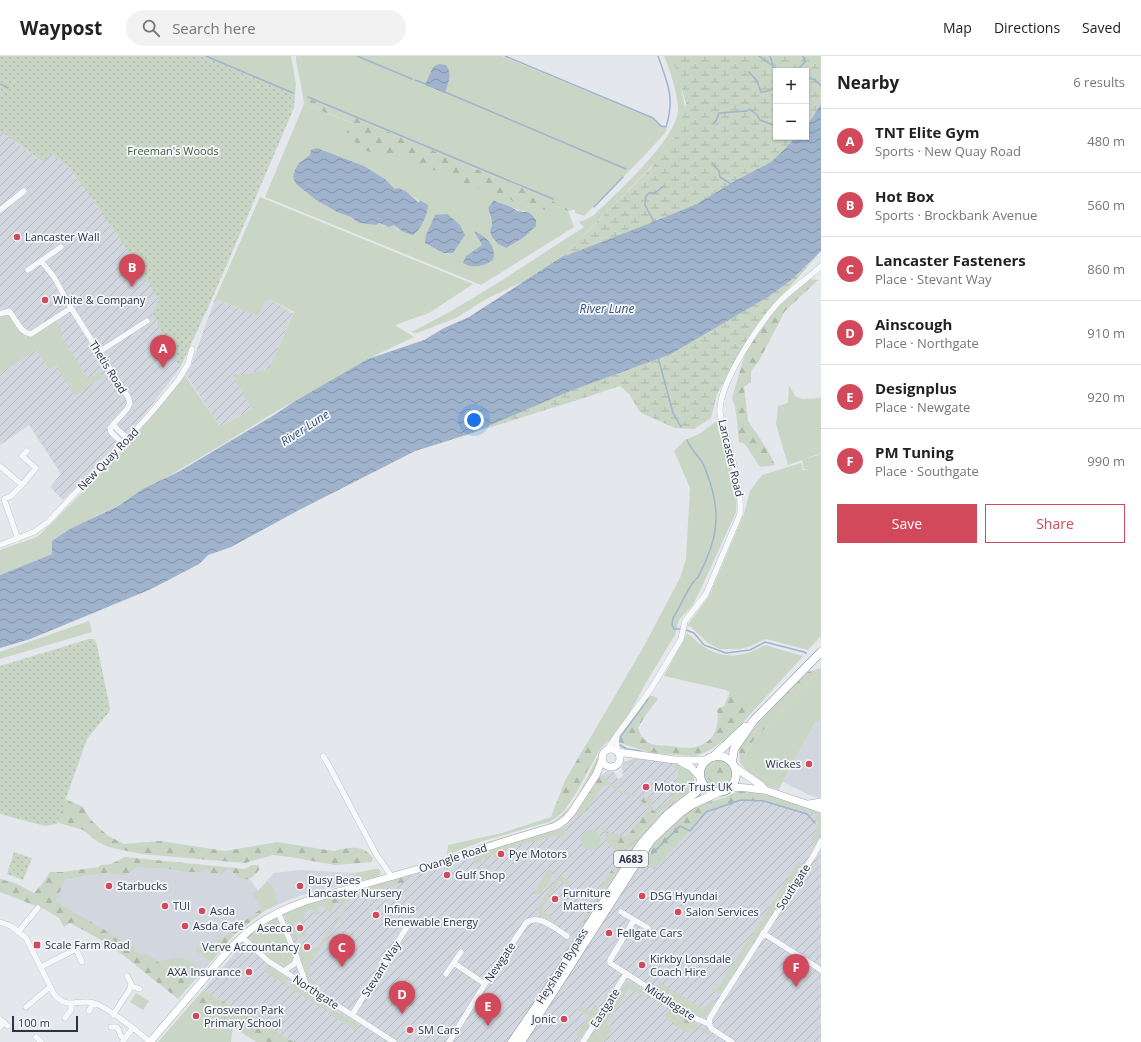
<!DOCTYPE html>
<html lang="en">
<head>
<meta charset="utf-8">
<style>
	body { margin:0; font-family:"Open Sans",sans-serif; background:#f2f2f2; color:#222 }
	.controls { position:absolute; right:12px; top:12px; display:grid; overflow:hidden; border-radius:0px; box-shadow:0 1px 3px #0004 }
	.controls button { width:36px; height:36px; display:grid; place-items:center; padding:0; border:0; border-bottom:1px solid #e0e0e0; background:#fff; color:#222; font:20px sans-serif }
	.scale { position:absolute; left:12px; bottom:10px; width:66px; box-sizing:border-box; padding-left:4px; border:2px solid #2b3445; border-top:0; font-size:11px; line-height:14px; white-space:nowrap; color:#2b3445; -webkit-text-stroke:3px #f4f6f9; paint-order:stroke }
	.you { position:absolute; left:474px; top:364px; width:14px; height:14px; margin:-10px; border:3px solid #fff; border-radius:50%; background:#1a73e8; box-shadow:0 0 0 6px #1a73e833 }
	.badge { display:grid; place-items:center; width:26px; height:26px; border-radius:50%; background:#d1495b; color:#fff; font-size:13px; font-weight:700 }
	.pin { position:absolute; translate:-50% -33px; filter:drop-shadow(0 1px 2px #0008) }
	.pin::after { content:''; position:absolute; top:21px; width:14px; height:12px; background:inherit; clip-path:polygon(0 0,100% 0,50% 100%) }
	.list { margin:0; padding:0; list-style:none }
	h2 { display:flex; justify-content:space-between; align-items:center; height:52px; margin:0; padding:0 16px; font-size:17px }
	h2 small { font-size:13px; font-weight:400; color:#767676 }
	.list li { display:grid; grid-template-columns:26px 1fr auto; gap:12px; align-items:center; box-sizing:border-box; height:64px; padding:0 16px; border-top:1px solid #e0e0e0 }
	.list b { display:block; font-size:15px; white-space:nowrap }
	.list p { margin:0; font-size:13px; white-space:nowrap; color:#767676 }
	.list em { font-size:13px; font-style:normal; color:#767676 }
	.actions { display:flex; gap:8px; padding:12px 16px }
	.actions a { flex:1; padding:9px 0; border:1px solid #d1495b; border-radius:0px; text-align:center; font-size:14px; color:#d1495b }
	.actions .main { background:#d1495b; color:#fff }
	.icon { flex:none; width:22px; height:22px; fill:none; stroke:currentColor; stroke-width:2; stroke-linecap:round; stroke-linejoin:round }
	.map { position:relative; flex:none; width:821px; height:986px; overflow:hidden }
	header { display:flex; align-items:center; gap:24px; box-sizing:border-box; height:56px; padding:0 20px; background:#fff; border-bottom:1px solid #e0e0e0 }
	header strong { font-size:19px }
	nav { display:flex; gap:22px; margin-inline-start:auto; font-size:14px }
	.search { width:280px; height:36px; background:#f2f2f2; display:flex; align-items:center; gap:10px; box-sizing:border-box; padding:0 14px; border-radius:22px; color:#767676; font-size:15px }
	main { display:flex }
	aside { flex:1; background:#fff }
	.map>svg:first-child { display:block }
	.built { fill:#d2d6de }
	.industrial { fill:url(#industrial-furrows) }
	.green { fill:#c9d6c5; fill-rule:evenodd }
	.forest { fill:url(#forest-firs) }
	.wetland { fill:url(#wetland-marsh); fill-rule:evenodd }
	.park { fill:url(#park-dots) }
	.water { fill:url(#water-waves) }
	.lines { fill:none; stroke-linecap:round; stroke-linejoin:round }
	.stream { stroke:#9fb4cc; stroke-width:1.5 }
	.minor-casing { stroke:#a9aeb7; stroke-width:6 }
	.major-casing { stroke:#a3abb8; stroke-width:8 }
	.highway-casing { stroke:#8b94a3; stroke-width:9 }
	.minor { stroke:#f7f8fa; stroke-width:5.5 }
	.major { stroke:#fff; stroke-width:7 }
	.highway { stroke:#fff; stroke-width:8 }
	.poi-dot { fill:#d1495b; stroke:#f4f6f9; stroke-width:1.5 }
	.labels { text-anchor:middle; stroke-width:3.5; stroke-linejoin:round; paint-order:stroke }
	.shield { fill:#f4f6f9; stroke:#676e7b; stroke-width:1 }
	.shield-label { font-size:10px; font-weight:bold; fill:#2b3445 }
	.park-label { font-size:11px; fill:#3f6138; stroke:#f4f6f9 }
	.poi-label { font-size:11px; fill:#2b3445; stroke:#f4f6f9; text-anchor:start }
	.street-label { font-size:11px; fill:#2b3445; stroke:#f4f6f9 }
	.water-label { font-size:12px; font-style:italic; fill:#34527a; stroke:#f4f6f9 }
</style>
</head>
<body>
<header>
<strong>Waypost</strong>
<div class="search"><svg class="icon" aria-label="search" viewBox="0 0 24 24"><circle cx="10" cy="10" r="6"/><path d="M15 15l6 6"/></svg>Search here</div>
<nav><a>Map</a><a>Directions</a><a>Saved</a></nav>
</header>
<main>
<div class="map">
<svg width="821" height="986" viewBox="0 0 821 986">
	<defs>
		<pattern id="industrial-furrows" width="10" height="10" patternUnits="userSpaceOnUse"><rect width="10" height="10" fill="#d2d6de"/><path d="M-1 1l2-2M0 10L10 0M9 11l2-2" fill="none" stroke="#b4b8c0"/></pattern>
		<pattern id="forest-firs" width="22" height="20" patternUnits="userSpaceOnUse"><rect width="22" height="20" fill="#c9d6c5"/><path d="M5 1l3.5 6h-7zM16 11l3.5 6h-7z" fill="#adb8ab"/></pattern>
		<pattern id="wetland-marsh" width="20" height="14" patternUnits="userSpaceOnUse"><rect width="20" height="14" fill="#c9d6c5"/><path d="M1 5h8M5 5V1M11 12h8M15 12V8" fill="none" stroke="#adb8ab"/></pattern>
		<pattern id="park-dots" width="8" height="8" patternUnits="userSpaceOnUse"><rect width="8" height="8" fill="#c9d6c5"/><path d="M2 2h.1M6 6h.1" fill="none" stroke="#adb8ab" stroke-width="1.8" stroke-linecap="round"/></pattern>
		<pattern id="water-waves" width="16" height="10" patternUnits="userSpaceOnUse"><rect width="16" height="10" fill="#9fb4cc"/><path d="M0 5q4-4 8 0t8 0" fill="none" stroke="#8293a7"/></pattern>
	</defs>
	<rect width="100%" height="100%" fill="#e4e7ec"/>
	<path class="built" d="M816,665h5v78l-14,-5 -24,-12z
		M138,811l30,2 15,3 24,-5 22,2 5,6 12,5 4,-1 8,12 16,-18 27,-3 54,3 4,8 -57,14 -16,6 -22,10 -29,23 -14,15 -7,10 -21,23 -17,-11 -41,-20 -10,-9 -69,-41 6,-18 4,-4 41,-6 17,3z"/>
	<path class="industrial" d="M0,75l42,31 9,-9 19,16 46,64 43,67 -7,13 28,55 -35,46 -29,34 -53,52 -13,-13 11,-13 -32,-49 -29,20z
		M267,242l26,15 -23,54 -1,2 -27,6 10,34 -32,18 -35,-54 6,-7 24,-67 43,17z
		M642,703l35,4 3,2 13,10 1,10 -3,5 30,14 24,-12 76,23v227h-527l-91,-52 32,-37 7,-12 21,-18 21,-13 201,-56 76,-25 12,-14 22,-33 6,-7 6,-4 7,1 4,7 5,-3 -1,-9 2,-4z"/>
	<path class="green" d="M209,0h82l5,28 -1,11z
		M296,0h206l151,63 7,7 7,3 -3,5 -19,21 -61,61 -9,-3v-3c-10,1 -21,-8 -29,-12l-243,-102 -7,-36z
		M664,0h9l5,16 7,35 -7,29 -25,29 -68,69 -25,24 -42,26 -32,15 -30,19 -39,15 -6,-1c61,-29 116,-69 173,-105l-5,-5 8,-3 8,-5c21,-20 80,-74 83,-102 1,-16 -8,-41 -14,-56z
		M304,48l264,107 6,16 -93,58 -216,-88zM317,92l47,18 21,13 10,10 4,-1 8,4 21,16 -5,16 -25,6 -4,-5 -10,1 -5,-3 -3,2 -17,-2 -8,-6 -14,-5 -21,-12 -20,-16 3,-21 11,-8zM495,144c4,2 8,4 12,5 8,2 9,7 19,6l-36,20 2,-6 -4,-17zM475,176l18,28c-8,5 -15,6 -24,6l-3,-10 16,-11z
		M260,141l213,87 -44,29 -34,12 19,12 -36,17 -105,59 -48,30 -108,63 -23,11 -42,24v13l-52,21v-25l37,-13 17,-16 66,-67 7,-11 58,-68 35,52 32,-18 -21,-36 11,2 27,-6 25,-57 -27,-14 -9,18 -43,-17z
		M8,259l3,2 15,22 30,-18 7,11 -3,1 28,46 11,-6 3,4 -27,19 -19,-31 -7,4 -12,-19 -37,23v-55z
		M789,329l6,11 7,3 19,-1v55l-33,12 -12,-41 2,-18 10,-3z
		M717,365l20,70 -1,21 -36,79 -8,15 -13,14 -4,15 -28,46 -18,33 -17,26 -4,1 -8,8 -20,37 -16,25 -9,7 -6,4 -66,19 -36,14 1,-10 54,-12 49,-16 14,-36 79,-135 36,-68 6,-19 4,-71 -16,-37 11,-11 14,-6z
		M821,398v182l-13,14 -42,-11 -15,7 -11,3h-21l-11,-6 -17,-16 -4,-1 22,-30 35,-82 6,-23 12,-16 39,-12 2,7h6l-5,-1 -2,-9z
		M89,565l3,11 -92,27v-7z
		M687,577c5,4 11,10 17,14 20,13 42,10 61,-2l38,11 -49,54 -28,-20 -62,-14z
		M821,612v53h-5l-36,66c-15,-7 -29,-15 -35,-30l2,-7 7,-10z
		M611,686l-10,10 -3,14 -35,51c-20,16 -65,23 -90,31l11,-5 64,-19c22,-9 34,-37 45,-58 4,-8 9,-20 18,-24z
		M643,702c16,2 55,2 51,27 -9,14 -26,18 -37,29l-2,-2 8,-9 3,1c8,-11 19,-29 7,-41l-31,-4 -19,6 -2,3 2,8 -2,-8 3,-6 9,-3z
		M703 718a15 15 0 1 1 30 0a15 15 0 1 1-30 0Z
		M767,738l31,9 23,11v18l-5,12 -6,-3c6,-11 10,-14 5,-27l-49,-13z
		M675,748l-62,77c12,-27 35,-64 62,-77z
		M575,757l2,3 -3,-1 -10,12 1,5 -2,4 -8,1 -1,-1 -45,12 -5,4 -3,-1 -3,7 -8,-4 -3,5 -4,-2 -2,4 12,9 -15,-8 -1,2 -3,-3 1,-6 43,-15 41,-11 4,-2z
		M581 784a10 10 0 1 1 20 0a10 10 0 1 1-20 0Z
		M799,805l3,4 -1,3 -80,125h-7l-2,-3 1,-2 3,2z
		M547,811l5,4c0,7 -8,21 -15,24l-4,-1 15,-24 -2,-2z
		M375,813h4l2,3 -3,5 -19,4 -4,-8z
		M561,820l10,6 -3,4 -9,-5 -18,29 11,8 -2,3c-6,-4 -13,-6 -12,-14l18,-28z
		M267,825l7,7 4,16 -14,7 -12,-18 6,-2z
		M319,844l10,2 3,7 -2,3h-2l-4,-7 -6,3 2,5 -5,3 -3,-7 -9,4 2,7 -5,2v-2l-7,3 5,12 7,-2 1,3 -12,4 -9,-22v-2l-1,-1 4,-4z
		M346,851l1,1 -38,57 2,2 -3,5 2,2 -2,3 9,6 -2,2 -6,-4 -2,-4 -10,-29 2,-3 9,-4 1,1 -6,3 2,7 12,-5z
		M275,863l5,4 14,34 -1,5c-3,2 -5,5 -8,5 -9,1 -31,-20 -35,-27l2,-8 19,-12z
		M144,897l15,8 16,-3h8l13,7 -1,2 4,4v3l-6,8 -17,-11 -33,-16z
		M267,909l21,14 -3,6 -21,-14z
		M293,926l37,24 -3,5 -38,-24z
		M630,926l13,8v7l-14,-9 -22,36 6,5 -9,13h-17l36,-56 3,-3z
		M659,926l44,27 9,-9 2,1v3l-9,13 -6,-1 -40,-25 -2,-5z
		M136,937l13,8 -6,9 -13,-8z
		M190,949l43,22 -2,15h-73z
		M595,949l5,3 -19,30 -5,-3 12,-19 -11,-7 2,-3 11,6z
		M333,953l26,16 -4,5 -26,-16z
		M670,954h4l40,26v3l-18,-12 -5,5 1,-2 -2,-2 -1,2 -16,-9v2l-6,-3 -2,-5z"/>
	<path class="forest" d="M303,40l243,102 26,13h-4l-12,-5 -7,4 -28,-2 -12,-10 -9,-2 -5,-5 -12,1 -6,-5 -16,-4 -22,-12 -10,-2 -30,-12 -33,-6 -17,-14 -2,-6 5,-8 -48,-19z
		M810,223l8,1 -33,31 -26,50 -8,10v11l-7,5 4,34 19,28 8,16 -15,2 -15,-23 -6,-2 -2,-21 -2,-15 -3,-8 14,-47 28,-41 17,-16z
		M821,612l-67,72 -7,10 -2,6c6,16 20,24 35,31l-2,3 -13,-5 -14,-9 -6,-7 -5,-7 -1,-14 20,-26 35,-37 14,-13z
		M730,636l24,18 -24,27 -22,14 -12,5 -21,-1 -27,-3 -30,-10 4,-10 26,-35c4,-2 7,-1 10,2l-13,17 -7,12c2,6 6,13 13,16 6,2 13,1 19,2 7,1 17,3 25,1 19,-4 25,-20 22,-38l7,-3z
		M606,686c-21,21 -26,58 -51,76l-3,-2 13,-35 20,-35z
		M719,709h3c10,4 9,12 2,19 -11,4 -23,-8 -14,-16 3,-2 6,-1 9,-3z
		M601,719l18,15 18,5c-10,4 -21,-5 -29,-11 -15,6 -15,30 -31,32l-2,-3 20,-31z
		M747,734l20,4 -1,7 -24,-1 -36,12 -51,57 -6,-3h-7l-2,-3 14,-21 25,-26 23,-13h5l17,-5 14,-7z
		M644,741l8,2v10l5,5 -27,31 -21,39 -28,42 -2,-1 21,-32 -2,-2 23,-36 -15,-13v-8l-4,-5 1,-1 7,6 3,-2 7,4 8,-1 21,-25 -8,-9z
		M63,742l20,9 7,12 18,17 16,8 36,-3 65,10 52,-9 57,9c15,-4 29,-7 39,7l-1,4 -36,3 -19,-3 -26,-5 -18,-2 -28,8 -104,-9 -32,-7 -11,-5 -15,-12 -24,-7 -4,-6z
		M125,801l120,12 7,-4h7v5c-11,13 -17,13 -30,-1l-7,5 -11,-1 -4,-5 -8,4h-16l-15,-3 -30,-2 -14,9 -17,-3 -41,6 -2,2 -8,20 69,41 9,4 1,5 41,20 17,11 -15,17 -55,-44 -22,-15 -31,-17 -6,4 -5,-9 -13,-8 -46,-18v-13l15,4 19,10 8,-9 8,-12h12l37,-5 1,-2 11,-1z
		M404,821l2,3 -4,3 -44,12 -15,9 3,3 -1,1 -9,-6 -4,7 -3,-6 -9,1 -1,-4z
		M262,852l2,3 -29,23 -14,15 -9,11h-4l-12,-9 1,-5 7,6z
		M203,934l91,52h-38l-23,-15 -43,-22z
		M669,958l11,1 9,7 -1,10 -1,1 -14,-8v-4l-5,-4z"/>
	<path class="wetland" d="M672,0h149v121l-303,107 42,-26 25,-24 67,-67 25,-32 9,-32zM776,15h30v66h-30z
		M821,195l-52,60 -30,43 -22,40 -6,24 -17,11 -19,-1 -34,-15 -12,-19 -9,-8 -33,11 -172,54 -118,60 -66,36 -23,8 -9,9 -48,25 -121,50 -30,9z"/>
	<path class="park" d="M0,0h209l86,39 -1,13 -82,191 -32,69 -28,-55 7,-13 -43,-67 -46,-64 -19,-16 -8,9 -43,-31z
		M89,583h4l3,2 14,67 -1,4 -22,27 -30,85 -12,2 -45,-12v-148z
		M14,796l18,6 -9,22 -16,-6z"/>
	<path class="water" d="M439,8l7,1c7,9 2,18 -1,28l-20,-8 8,-18z
		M821,48v147l-30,29 -23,17 -97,57 -101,37 -98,42 -57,18 -118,60 -66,36 -23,8 -9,9 -48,25 -121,50 -30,9v-73l52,-21v-13l18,-12 48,-23 25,-17 37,-18 94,-56 21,-14 73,-42 56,-19 20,-12 25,-11 91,-59 88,-34 49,-20 38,-23 36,-19 26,-25h9v-9z
		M317,92l47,18 21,13 10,10 4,-1 8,4 11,10 3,-1 7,4c0,9 -7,25 -15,30 -8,-2 -14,-5 -19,-10l-5,2 -10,-4 -3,2 -17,-2 -8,-6 -14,-5 -21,-12 -20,-16 -3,-7 2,-7 4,-7 11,-8 1,-5z
		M494,144c5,3 11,4 15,6 3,1 6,4 9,5 11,3 9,-3 18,9v6l-13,12 -17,10 -8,-4 -6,-7 -2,-6 2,-6 -1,-7 -3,-10z
		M447,158l13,11 5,10 -12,18h-9l-19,-10 1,-8 9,-20z
		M474,175c12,6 23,14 19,29 -10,7 -20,9 -30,3l3,-7 16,-11z"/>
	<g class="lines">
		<path class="stream" d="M206,0l87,37
			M357,0l55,23
			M505,0l148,62 8,8 5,1c9,-29 2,-43 -8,-71
			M759,0l14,10 3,5
			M770,0l3,10
			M799,15l-1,-2 7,-7 -2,-6
			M749,16l8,9 4,11c7,1 10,-3 15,-6
			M806,21l9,3 6,6
			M415,24l11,4
			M0,28l8,4
			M445,36l181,77
			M308,41l245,102
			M713,67l3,-2 3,-8 28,-2 3,-2 7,6 3,5 16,6
			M789,81l4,4
			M712,107l7,8 1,6 11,7
			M594,151l29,-30
			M654,166l-9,-17 1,-9 3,-3h6l9,-7
			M658,301l15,56 8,14
			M682,573h-8l-2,-4 1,-7c7,-11 12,-24 19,-34 2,-3 4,-5 6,-7 3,-6 6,-12 8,-17 15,-33 12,-59 -1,-92 -4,-11 -14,-17 -18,-28
			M686,574l8,3 10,12 22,8 24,-3 15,-8 39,10 2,1
			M620,685l1,-5 27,-37
			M620,689l7,4 14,2
			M652,798l28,-28 10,5 16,-19 35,-12 23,1 43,13 8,9"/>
		<g class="minor-casing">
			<path id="minor" d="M0,154l24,-19
				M41,205l13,16 17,31 57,89 2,6 -3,6 -17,19 1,4 12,12
				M28,214l33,-23
				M0,258l9,-3c7,8 11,22 22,23l40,-26
				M99,296l48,-31
				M113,369l15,14
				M0,410l22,19 -11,11 -7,3 14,40
				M22,429l14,-17 -14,-12 5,-5
				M0,489l34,-13 14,-10 31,-33 22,-21 50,-55 28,-34 9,-15 4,-15
				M617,679l34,-46 30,-50 4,-18 21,-27 34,-80c2,-27 -8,-54 -14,-80 -2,-7 -5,-14 -6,-21 -2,-29 38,-87 57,-109 12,-13 30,-25 44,-38
				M606,695l11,-16 -1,7 2,10
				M323,700l5,8 48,90 16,23
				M278,856l17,41 11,31
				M621,856l27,16
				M634,864l-24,40v3l87,56 12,5 3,5 20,13
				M0,866l11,4 15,12 28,56c13,17 24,4 40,9 16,6 42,27 56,39
				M19,875l19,-23
				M763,877l58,37
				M242,881l26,24 126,81
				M454,907l31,21
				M41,911l35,-18 6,13
				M284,915l10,-7 3,-7
				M446,918l15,-22
				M131,930l9,3
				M26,951l24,-20
				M89,955l4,-8
				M113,959l17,-26 1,-6 -4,-7
				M352,959l58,-93
				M65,962l6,-8v-6
				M0,963l8,7
				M709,968l1,-6 11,-18 94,-147 6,-12
				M0,971l4,-5
				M111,971h6l4,9 4,3
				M36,981l5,5
				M123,985l10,-13
				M449,986l36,-58 41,-61c13,-10 29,6 41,13
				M583,986l43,-68"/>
		</g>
		<g class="major-casing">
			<path id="major" d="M602 702a9 9 0 1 1 18 0a9 9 0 1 1-18 0Z
				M618,696l57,8h32
				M681,706l10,5 9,10
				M736,712l26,18 3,4
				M732,732c14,-2 20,2 33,2l56,19
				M809,748l12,-2
				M150,986c18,-21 36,-42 54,-63 15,-18 31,-38 50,-52 16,-12 33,-19 52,-26l140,-40 57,-19 53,-16 9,-6 7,-8 24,-37 7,-17"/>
		</g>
		<g class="highway-casing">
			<path id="highway" d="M700 718a18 18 0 1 1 36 0a18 18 0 1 1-36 0Z
				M713,701l32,-30
				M732,706l2,-13 20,-29 67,-68
				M512,986l30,-44 99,-154 26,-29 28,-22 3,-3 3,-10
				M521,986l130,-202 29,-27 13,-9 24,-11"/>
		</g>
		<use href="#minor" class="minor"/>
		<use href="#major" class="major"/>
		<use href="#highway" class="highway"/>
	</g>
	<g class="poi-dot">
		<circle cx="17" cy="181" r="4"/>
		<circle cx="45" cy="244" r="4"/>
		<circle cx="809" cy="708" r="4"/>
		<circle cx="646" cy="731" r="4"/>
		<circle cx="501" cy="798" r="4"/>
		<circle cx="447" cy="819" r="4"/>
		<circle cx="109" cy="830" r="4"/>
		<circle cx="300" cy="830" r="4"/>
		<circle cx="642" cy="840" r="4"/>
		<circle cx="555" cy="843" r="4"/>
		<circle cx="165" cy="850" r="4"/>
		<circle cx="202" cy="855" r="4"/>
		<circle cx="678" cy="856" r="4"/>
		<circle cx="376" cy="859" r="4"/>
		<circle cx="185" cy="870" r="4"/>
		<circle cx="300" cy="872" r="4"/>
		<circle cx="609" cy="877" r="4"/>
		<rect x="33" y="885" width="8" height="8" rx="2"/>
		<circle cx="307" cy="891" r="4"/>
		<circle cx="642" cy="909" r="4"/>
		<circle cx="249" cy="916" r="4"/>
		<circle cx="196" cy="960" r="4"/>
		<circle cx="564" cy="963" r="4"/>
		<circle cx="410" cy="974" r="4"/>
	</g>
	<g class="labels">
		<rect class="shield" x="614" y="795" width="34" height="16" rx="3"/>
		<g class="shield-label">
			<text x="631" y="807">A683</text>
		</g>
		<g class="park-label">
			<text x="173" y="99">Freeman's Woods</text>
		</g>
		<g class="poi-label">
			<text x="25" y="185">Lancaster Wall</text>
			<text x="53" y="248">White &amp; Company</text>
			<text x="801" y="712" text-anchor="end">Wickes</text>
			<text x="654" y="735">Motor Trust UK</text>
			<text x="509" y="802">Pye Motors</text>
			<text x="455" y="823">Gulf Shop</text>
			<text x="308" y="828">Busy Bees<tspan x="308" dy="13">Lancaster Nursery</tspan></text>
			<text x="117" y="834">Starbucks</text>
			<text x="563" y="841">Furniture<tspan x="563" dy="13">Matters</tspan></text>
			<text x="650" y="844">DSG Hyundai</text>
			<text x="173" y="854">TUI</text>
			<text x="384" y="857">Infinis<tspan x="384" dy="13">Renewable Energy</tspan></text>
			<text x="210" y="859">Asda</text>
			<text x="686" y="860">Salon Services</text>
			<text x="193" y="874">Asda Café</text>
			<text x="292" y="876" text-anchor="end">Asecca</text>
			<text x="617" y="881">Fellgate Cars</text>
			<text x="45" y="893">Scale Farm Road</text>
			<text x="299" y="895" text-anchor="end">Verve Accountancy</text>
			<text x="650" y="907">Kirkby Lonsdale<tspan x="650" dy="13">Coach Hire</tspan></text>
			<text x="241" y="920" text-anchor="end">AXA Insurance</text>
			<text x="204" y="958">Grosvenor Park<tspan x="204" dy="13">Primary School</tspan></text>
			<text x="556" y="967" text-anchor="end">Jonic</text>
			<text x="418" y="978">SM Cars</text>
		</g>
		<g class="street-label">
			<text transform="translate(108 311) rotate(58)" y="4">Thetis Road</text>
			<text transform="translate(731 402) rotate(77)" y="4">Lancaster Road</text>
			<text transform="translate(108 403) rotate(-46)" y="4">New Quay Road</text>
			<text transform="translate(453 802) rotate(-18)" y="4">Ovangle Road</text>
			<text transform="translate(793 831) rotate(-57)" y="4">Southgate</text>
			<text transform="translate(500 906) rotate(-56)" y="4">Newgate</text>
			<text transform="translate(562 910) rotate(-58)" y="4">Heysham Bypass</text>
			<text transform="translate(381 913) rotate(-58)" y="4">Stevant Way</text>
			<text transform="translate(316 936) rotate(33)" y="4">Northgate</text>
			<text transform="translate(670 946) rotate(33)" y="4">Middlegate</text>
			<text transform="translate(605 952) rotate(-57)" y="4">Eastgate</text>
		</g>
		<g class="water-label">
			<text x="607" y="257">River Lune</text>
			<text transform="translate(305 372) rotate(-33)" y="4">River Lune</text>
		</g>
	</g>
</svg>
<div class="controls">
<button>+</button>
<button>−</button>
</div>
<div class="scale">100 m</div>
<div class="you"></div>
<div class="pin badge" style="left:163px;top:312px">A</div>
<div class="pin badge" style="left:132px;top:231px">B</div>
<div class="pin badge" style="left:342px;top:911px">C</div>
<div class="pin badge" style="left:402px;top:958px">D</div>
<div class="pin badge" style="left:488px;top:970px">E</div>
<div class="pin badge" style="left:796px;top:931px">F</div>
</div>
<aside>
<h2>Nearby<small>6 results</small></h2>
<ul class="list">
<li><span class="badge">A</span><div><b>TNT Elite Gym</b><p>Sports · New Quay Road</p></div><em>480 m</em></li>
<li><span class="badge">B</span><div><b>Hot Box</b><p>Sports · Brockbank Avenue</p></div><em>560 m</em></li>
<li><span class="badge">C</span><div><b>Lancaster Fasteners</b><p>Place · Stevant Way</p></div><em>860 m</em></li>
<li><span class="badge">D</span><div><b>Ainscough</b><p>Place · Northgate</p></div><em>910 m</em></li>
<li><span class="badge">E</span><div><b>Designplus</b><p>Place · Newgate</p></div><em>920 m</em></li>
<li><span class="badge">F</span><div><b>PM Tuning</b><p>Place · Southgate</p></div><em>990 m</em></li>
</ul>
<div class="actions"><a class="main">Save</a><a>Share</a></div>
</aside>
</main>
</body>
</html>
